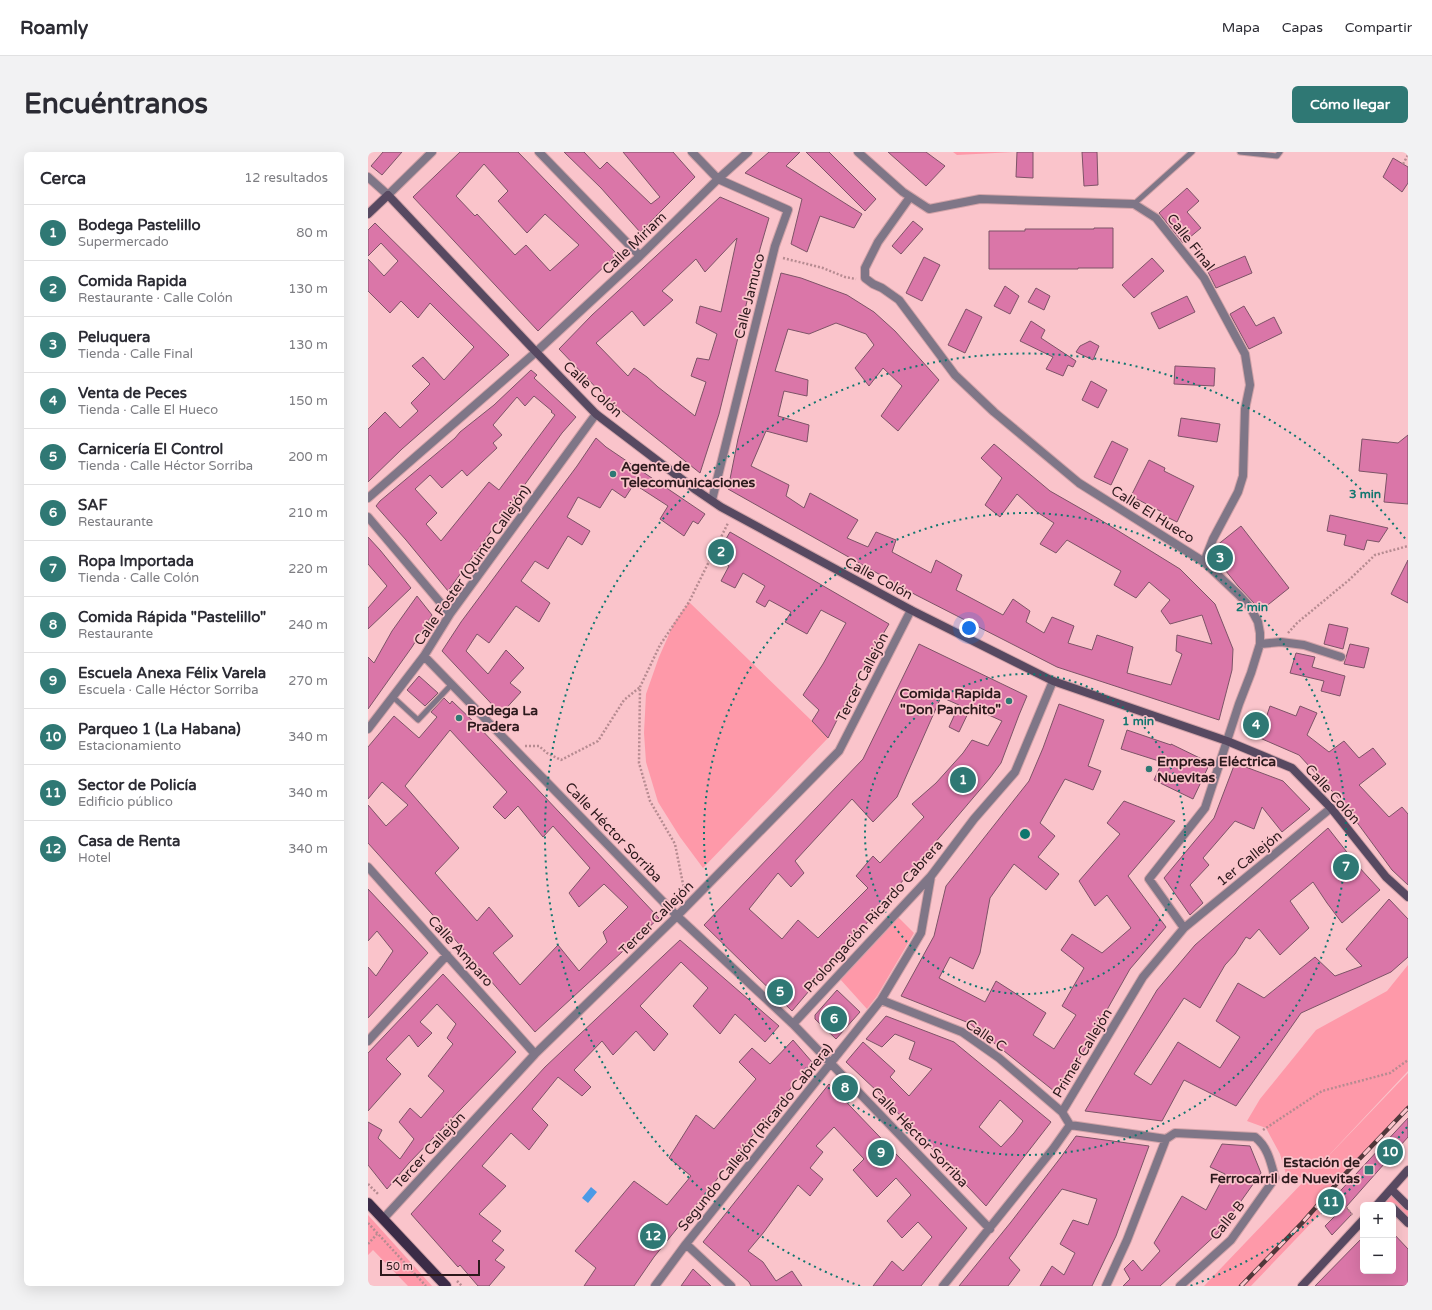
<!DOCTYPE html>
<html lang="es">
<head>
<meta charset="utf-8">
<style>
	body { margin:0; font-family:"Varela Round",sans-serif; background:#f2f2f3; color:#2b2b33 }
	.controls { position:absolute; right:12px; bottom:12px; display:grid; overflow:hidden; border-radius:6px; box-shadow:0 4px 16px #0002 }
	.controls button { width:36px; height:36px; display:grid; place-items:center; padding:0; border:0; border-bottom:1px solid #e1e1e2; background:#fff; color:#2b2b33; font:20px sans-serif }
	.scale { position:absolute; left:12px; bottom:10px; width:100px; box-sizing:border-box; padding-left:4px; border:2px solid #2c191c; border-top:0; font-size:11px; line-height:14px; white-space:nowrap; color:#2c191c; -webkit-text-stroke:3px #fac4cb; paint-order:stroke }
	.you { position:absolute; left:601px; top:476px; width:14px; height:14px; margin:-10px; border:3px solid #fff; border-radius:50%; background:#1a73e8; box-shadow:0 0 0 6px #1a73e833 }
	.badge { display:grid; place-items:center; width:26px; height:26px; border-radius:50%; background:#2f7874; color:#fff; font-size:13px; font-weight:700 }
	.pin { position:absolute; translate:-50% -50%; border:2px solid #fff; box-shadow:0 1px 4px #0006 }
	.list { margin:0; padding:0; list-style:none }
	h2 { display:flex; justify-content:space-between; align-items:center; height:52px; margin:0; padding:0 16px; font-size:17px }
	h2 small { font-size:13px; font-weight:400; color:#7c7c81 }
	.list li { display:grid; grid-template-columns:26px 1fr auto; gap:12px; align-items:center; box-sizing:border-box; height:56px; padding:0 16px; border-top:1px solid #e1e1e2 }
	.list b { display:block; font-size:15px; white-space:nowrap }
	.list p { margin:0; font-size:13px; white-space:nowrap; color:#7c7c81 }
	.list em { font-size:13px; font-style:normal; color:#7c7c81 }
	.map { position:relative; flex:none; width:1040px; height:1134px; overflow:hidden; border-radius:6px }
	header { display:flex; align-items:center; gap:24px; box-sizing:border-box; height:56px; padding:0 20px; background:#fff; border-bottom:1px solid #e1e1e2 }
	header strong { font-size:19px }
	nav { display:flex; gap:22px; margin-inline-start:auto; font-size:14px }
	.intro { display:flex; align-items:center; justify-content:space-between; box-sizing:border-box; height:96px; padding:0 24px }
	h1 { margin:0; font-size:28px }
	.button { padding:10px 18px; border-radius:6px; background:#2f7874; color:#fff; font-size:14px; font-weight:700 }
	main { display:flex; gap:24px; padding:0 24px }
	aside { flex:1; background:#fff; border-radius:6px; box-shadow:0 4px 16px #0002 }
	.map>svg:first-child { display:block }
	.green { fill:#fe99a9 }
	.water { fill:#4b9ae6 }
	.building { fill:#da76a8; stroke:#7d5367; fill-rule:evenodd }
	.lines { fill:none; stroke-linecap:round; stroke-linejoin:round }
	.lane-casing { stroke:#d1a2a8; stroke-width:7 }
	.street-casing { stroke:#d1a2a8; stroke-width:10 }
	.secondary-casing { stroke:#d1a2a8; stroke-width:10 }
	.primary-casing { stroke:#d1a2a8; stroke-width:12 }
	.path { stroke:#b68b91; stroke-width:2.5; stroke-dasharray:2 2; stroke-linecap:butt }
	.lane { stroke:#7f7687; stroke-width:5 }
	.street { stroke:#7f7687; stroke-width:8 }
	.secondary { stroke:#574961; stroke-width:8 }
	.primary { stroke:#3b2b47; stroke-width:10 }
	.rail-casing { stroke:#51383b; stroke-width:4.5 }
	.rail { stroke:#fac4cb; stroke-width:3; stroke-dasharray:9; stroke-linecap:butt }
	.ring { fill:none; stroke:#0f766e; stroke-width:2; stroke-dasharray:2 4 }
	.poi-dot { fill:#2f7874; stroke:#fac4cb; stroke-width:1.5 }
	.labels { text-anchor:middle; stroke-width:3.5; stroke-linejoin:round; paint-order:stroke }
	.street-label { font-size:14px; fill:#2c191c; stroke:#fac4cb }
	.poi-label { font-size:14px; font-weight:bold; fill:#2c191c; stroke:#fac4cb; text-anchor:start }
	.centre { fill:#0f766e; stroke:#fac4cb; stroke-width:2 }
	.ring-label { font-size:12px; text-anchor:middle; font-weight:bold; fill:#0f766e; stroke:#fac4cb; stroke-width:3.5; stroke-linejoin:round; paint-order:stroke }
</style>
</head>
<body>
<header>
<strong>Roamly</strong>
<nav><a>Mapa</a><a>Capas</a><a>Compartir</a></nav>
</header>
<div class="intro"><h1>Encuéntranos</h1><a class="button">Cómo llegar</a></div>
<main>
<aside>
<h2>Cerca<small>12 resultados</small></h2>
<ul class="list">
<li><span class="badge">1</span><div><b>Bodega Pastelillo</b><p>Supermercado</p></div><em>80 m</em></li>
<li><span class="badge">2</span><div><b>Comida Rapida</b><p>Restaurante · Calle Colón</p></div><em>130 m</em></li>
<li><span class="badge">3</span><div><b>Peluquera</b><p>Tienda · Calle Final</p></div><em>130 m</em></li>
<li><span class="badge">4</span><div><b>Venta de Peces</b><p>Tienda · Calle El Hueco</p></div><em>150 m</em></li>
<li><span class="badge">5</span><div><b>Carnicería El Control</b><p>Tienda · Calle Héctor Sorriba</p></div><em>200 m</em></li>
<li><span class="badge">6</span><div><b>SAF</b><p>Restaurante</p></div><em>210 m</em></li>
<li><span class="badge">7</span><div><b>Ropa Importada</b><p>Tienda · Calle Colón</p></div><em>220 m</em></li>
<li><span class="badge">8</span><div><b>Comida Rápida &quot;Pastelillo&quot;</b><p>Restaurante</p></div><em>240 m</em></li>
<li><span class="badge">9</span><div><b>Escuela Anexa Félix Varela</b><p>Escuela · Calle Héctor Sorriba</p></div><em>270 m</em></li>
<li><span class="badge">10</span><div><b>Parqueo 1 (La Habana)</b><p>Estacionamiento</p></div><em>340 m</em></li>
<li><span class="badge">11</span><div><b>Sector de Policía</b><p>Edificio público</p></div><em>340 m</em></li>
<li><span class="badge">12</span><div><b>Casa de Renta</b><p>Hotel</p></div><em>340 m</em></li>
</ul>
</aside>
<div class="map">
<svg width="1040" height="1134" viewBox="0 0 1040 1134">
	<rect width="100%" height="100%" fill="#fac4cb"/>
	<path class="green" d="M585,0h61l-57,3z
		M321,450l123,119 16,17 -125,130 -23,-31 -22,-35 -12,-40 -2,-29 2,-39 13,-37 15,-34z
		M530,765l16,16 -37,63 -10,13 -27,-30z
		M1040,813v106l-93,99 93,-97v34l-82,90 5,8 -15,13 -65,68h-47l102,-107 -20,-5 -6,-20 -14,-26 -19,-7 13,-22 56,-69 71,-39z
		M1023,1037l17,17v17l-15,-18h-3l-7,-7z
		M0,1063l64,71h-24l-35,-36 -5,5z"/>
	<path class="water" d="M223,1035l6,5 -9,11 -6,-5z"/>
	<path class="building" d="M15,0h19l-20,23 -11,-9z
		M92,0h58l99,102 -79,77 -125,-134zM116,12l24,27 -10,10 29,32 18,-19 34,31 -29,26 -24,-26 -11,10 -38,-41 -2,2 -19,-20z
		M196,0h20l16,17 7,-7 44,42 9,-7 -37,-45h50l22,25 -55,55 -39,-44z
		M401,0h31l-14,14 76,48 -8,14 -34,-12 -13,36 -16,-8 11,-45 -57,-26z
		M438,0h23l47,47 -11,12z
		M520,0h38l19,14 -19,20z
		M649,0h16v26l-17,-1z
		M714,0h15l1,33 -14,1z
		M1025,6l15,9v16l-6,9 -19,-15z
		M819,36l12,13 -12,11 14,16 -18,15 -24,-30z
		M352,45l49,21 -9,31 -41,165 -19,59 -93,-74 -48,-50 33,-34zM369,86l-16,74 -21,-6 -4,17 21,11 -8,26 -12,-2 -6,18 15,6 -11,34 -37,-29 -11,-10 -13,-9 -6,8 -32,-33 36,-32 12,15 29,-26 -11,-9 34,-32 9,13z
		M545,69l10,8 -22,25 -9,-8z
		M7,71l134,132 -107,94 -34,33v-53l17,-17 15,16 18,-17 -7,-8 19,-19 -18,-18 11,-9 21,23 30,-33 -44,-44 -12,15 -17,-17 -11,12 -22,-22v-32l16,17 14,-15 -17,-18 -13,13v-26z
		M726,76h19v40h-35v1h-89v-38h36v-2h69z
		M877,104l7,17 -36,15 -8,-16z
		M556,105l16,8 -18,36 -16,-8z
		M784,106l12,13 -30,27 -12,-13z
		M413,121l20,5 46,17 27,17 21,19 44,49 -41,51 -17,-15 21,-30 -19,-18 -14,18 -14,-18 19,-23 -8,-11 -30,-11 -27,11 -21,-5 -13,42 33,9 -1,16 -23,-5 -6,25 31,9 -2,17 -41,-11 -15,35 38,19 -3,11 18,12 6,-15 48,27 -11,18 21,9 8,-15 20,8 -4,12 39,21 5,-13 26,15 -6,15 47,25 10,-16 17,12 -4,11 18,11 8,-16 22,9 -6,17 24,7 5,-15 36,12 -6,26 44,12 11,-31 -6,-3 1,-16 35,9 -10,-29 -32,9 -9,-13 9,-11 -21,-18 -13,16 -22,-13 7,-14 -54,-31 -11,13 -16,-9 14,-21 -17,-11 -20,-18 -17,23 -15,-12 17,-27 -21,-20 13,-14 56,47 49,28 81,50 35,35 18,45 -1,21 -13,50 -162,-53 -141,-72 -188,-106 10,-50z
		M637,134l14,10 -9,18 -16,-8z
		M668,136l14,8 -6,14 -16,-8z
		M819,144l8,16 -36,17 -8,-16z
		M876,154l12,20 18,-9 8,16 -33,16 -19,-35z
		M598,157l16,8 -17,36 -17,-8z
		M663,169l14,9 -4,8 35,23 -3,6 -5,-2 -5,11 -17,-7 7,-12 -33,-16z
		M722,189l9,5 -6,14 -17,-8 4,-6z
		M807,214l40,2 -1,18 -40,-2z
		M163,218l6,5 -3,3 42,39 -14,16 -114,158 -42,-51 -30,-34 4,-5 75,-63 5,-6 34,-27zM166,244l18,15 -1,1 4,3 -56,75 -10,-8 -48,59 -15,-17 11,-11 -22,-24 15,-14 12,13 20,-18 5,6 30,-28 -4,-5 9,-8 -9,-10 24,-28 8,9z
		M723,229l16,9 -9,18 -16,-8z
		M813,266l39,6 -3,18 -39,-6z
		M1040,283v69l-24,-2 3,-28 -28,-3 3,-32 36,4z
		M228,286l10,9 99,67 -7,10 -5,-3 -9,15 -24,-17 8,-13 -34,-22 -9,14 -13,-9 -12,19 -22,-11 -11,20 23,14 -8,14 -14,-9 -20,33 -13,-8 -14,20 29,22 -11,19 -23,-16 -27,37 -12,-9 -11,17 22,23 18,-24 18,18 -14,15 11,9 -20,22 -59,-63 19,-29 116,-156z
		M744,289l16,8 -17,36 -17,-8z
		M781,308l16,8 -1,3 30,15 -17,36 -16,-8 1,-2 -31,-16z
		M962,363l58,13 -9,14 -12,-2 -3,10 -20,-5 2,-10 -19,-4z
		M873,374l48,62 -30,24 -5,-9 -16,-17 -25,-31 3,-9z
		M362,380l159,92 -25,42 -36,72 -16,-17 7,-11 -16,-15 20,-31 23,-41 -25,-13 -14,24 -22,-12 6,-10 -22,-12 -4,7 -9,-5 9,-16 -22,-13 -8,15 -14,-7 8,-15 -14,-8z
		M0,385l12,13 31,38 -43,41v-21l19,-22 -19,-22z
		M1040,408v43l-17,-9z
		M49,444l15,19 -20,32 -44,62v-52l6,6 18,-32z
		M961,472l19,4 -5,21 -19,-5z
		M551,492l108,52 -8,19 -18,48 -11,15 -198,233 -88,-86 159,-166zM573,545l18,8 -10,22 10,5 12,-25 31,14 -14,25 -16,-6 -9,13 -27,30 -24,21 12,13 -44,46 -7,-7 -17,20 12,12 -50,50 -20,-18 -16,19 -33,-30 29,-36 13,14 13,-14 -9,-12 57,-62 21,23 24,-25z
		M982,492l19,4 -5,20 -20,-4z
		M928,501l19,4 -3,10 33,9 -5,20 -19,-5 3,-10 -34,-8z
		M51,524l19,17 -13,13 -18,-16z
		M76,546l6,6 2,-3 25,24 182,193 -124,114 -77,-89 -90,-100v-38l18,21 22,-21 -26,-23 -14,17v-52l26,-31 25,22 18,-21 -6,-5zM82,578l57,62 -14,15 12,12 13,-13 25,31 10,-11 37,42 -21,25 10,14 25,-23 24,23 -25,25 4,10 -28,29 -21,-26 -38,40 -27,-32 20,-17 -24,-29 -12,14 -42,-48 24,-25 -54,-62z
		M691,552l45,16 -16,46 13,5 -8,19 -28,-11 -25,44 15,13 -17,21 21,17 -13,16 -32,-26 -24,34 -10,55 -7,16 -23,-12 -11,21 46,24 11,-21 50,32 -13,22 21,14 22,-34 -14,-9 22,-38 -23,-18 11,-16 30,19 29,-25 -24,-33 -12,11 -16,-25 41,-47 -13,-11 17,-22 51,20 -47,55 38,51 -36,42 -71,126 -90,-72 -68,-27 33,-60 12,-50 83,-105 14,-33z
		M902,554l26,10 4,-10 17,7 -10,22 22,17 15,-11 15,17 14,-10 13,16 -27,21 30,32 13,-10 6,7v71l-16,-15 -50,-68 -43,-47 -53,-23 6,-19 14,5z
		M759,578l44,15v-1l39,19 -17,36 -39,-19 8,-18 -41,-13z
		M867,611l48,18 27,28 -28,23 -20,-25 -8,22 -19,-8 -32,37 6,7 -19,20 13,18 -13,12 -26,-37 50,-60z
		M960,676l29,37 23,25 -38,33 -15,-20 -14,-21 -23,19 19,27 -29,27 -21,-26 -9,10 -4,-2 -11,17 -10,11 -25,43 -16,-10 -50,76 17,11 27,-43 42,26 20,-31 -24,-16 22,-38 26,15 51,-41 20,19 27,-10 -16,-17 43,-50 19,20v38l-17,15 -90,41 -65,93 -52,-26 -22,41 -77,-10 72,-121 38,-45z
		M0,737l60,64 -60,65v-51l8,9 17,-25 -16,-20 -9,10z
		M312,788l99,86 -14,16 -30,-28 -15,20 -27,-28 15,-18 -27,-26 -41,44 28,28 -14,17 -18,-20 -23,24 -11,-14 -28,29 17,17 -9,9 -24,-19 -26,32 16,16 -19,25 -18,-17 -29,33 24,20 -27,28 22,17 -9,10 12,9 -9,10 10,7 -16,19h-11l-18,-21 -2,2 -47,-53 134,-147z
		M75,822l73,78 -107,111 -22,26 -19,-24v-43l14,8 -4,8 22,21 14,-20 -15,-17 11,-14 11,10 23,-27 -16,-15 25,-32 -6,-6 9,-14 -19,-20 -17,18 12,11 -14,14 -9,-12 -23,24 15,15 -33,37v-58z
		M469,838l23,22 -24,27 -21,-20v-4z
		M518,864l68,26 97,80 -65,84 -108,-114 -32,-30 17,-20 32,29 -5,6 19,19 23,-27 -23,-10 6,-17 -20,-8 -13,13 -16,-8zM632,948l23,21 -9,12 -13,14 -22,-20z
		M425,888l19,22 -158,195 -20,29h-50l12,-18 -21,-17 59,-70 33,24 24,-29 -22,-18 27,-43 18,14 42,-50 -17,-17 13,-14 18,16z
		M461,932l138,144 -46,58h-48l19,-25 11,10 29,-34 -14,-15 -16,16 -15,-17 24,-26 -15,-17 -19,19 -24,-27 11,-11 -30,-32 -18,19 7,6 -13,16 13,11 -13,17 -12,-11 -34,47 -16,19 15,11 13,19 16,-10 10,15h-51l-2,-4 -46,-40z
		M1040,966v19l-62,70 6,7 -20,21 -7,-9 12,-12 -8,-11z
		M708,984l73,10 -33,90 -24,50h-52l12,-20 12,9 11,-22 -15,-9 13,-24 15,5 9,-26 -35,-10 -53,69 11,12 -12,16h-49l52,-64 50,-65z
		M854,992l28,2 11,27 -42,59 -59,54h-37l7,-7 -6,-10 9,-9 9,11 18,-20 -6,-8 28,-47 24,14 19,-36 -15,-7z
		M1025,1081l15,16v37h-93l48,-49v34h30z
		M325,1117l18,17h-30z"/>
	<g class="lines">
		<g class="lane-casing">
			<path id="lane" d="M872,0l37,4 3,-4
				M766,52l58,-52
				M25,545l25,23 34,-36"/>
		</g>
		<g class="street-casing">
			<path id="street" d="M171,0l101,104
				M324,0l26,27 70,31 -13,36 -63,254
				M490,0l45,40 26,17 51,-10 154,5 22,14 48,60 41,76 5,31 -5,24 -2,67 -5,16 -25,47 -9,23
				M0,25l20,18 44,-43
				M542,45l-32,45 -13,26v10l8,6 9,4 17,12 56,75 39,37 85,71 125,79 35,33 11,12 8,15 2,11v11l-9,29 -12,31 -34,104 -56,71 35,49
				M0,346l168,-146 104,-96 78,-77 30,-27
				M0,365l82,97
				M892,492l21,-2 23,3 37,12
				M56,504l253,260 116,108 197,205
				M0,577l56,-73 26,-42 146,-200
				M0,715l167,187
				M513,848l81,32 37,26 63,54
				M425,872l138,-148 43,-57 41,-47 38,-91
				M0,889l79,-86
				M702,973l96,14 -39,101 -21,46
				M798,987l9,-6 80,4c13,10 16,26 20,41l-44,62 -51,46
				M15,1067l152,-165 142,-138 162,-165 72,-141
				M318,1092l45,42
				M287,1134l31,-42 195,-244 40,-67 10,-57
				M575,1134l110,-137 17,-24 -8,-13 81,-135 41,-49 147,-120"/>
		</g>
		<g class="secondary-casing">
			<path id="secondary" d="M0,62l20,-19 148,157 60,62 100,76 25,17 190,103 142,71 174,60 65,27 39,40 55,69 22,20
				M1023,1037l17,17
				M1009,1053l31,-35
				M1025,1056l15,15
				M934,1134l61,-66"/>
		</g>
		<g class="primary-casing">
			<path id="primary" d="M0,1051l78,83"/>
		</g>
		<path class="path" d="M1035,12l5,-9
			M415,106l40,10 22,9 11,2
			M920,481l9,-10 52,-43 26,-25 33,-9
			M157,594h14l8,7 14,7 37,-19 26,-41 16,-13
			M317,742l-10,-50 -25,-43 -11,-38 1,-76 20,-42 29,-43 39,-79
			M895,978l59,-39 68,-18 18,-13
			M0,1032l10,10
			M978,1055l7,9
			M0,1071l58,63
			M0,1092l9,-10
			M89,1129l5,5"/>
		<use href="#lane" class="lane"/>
		<use href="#street" class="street"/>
		<use href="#secondary" class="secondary"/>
		<use href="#primary" class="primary"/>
		<g class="rail-casing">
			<path id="rail" d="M873,1134l61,-63 44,-50 62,-65"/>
		</g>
		<use href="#rail" class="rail"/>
	</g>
	<g class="ring">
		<circle cx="657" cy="682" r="160"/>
		<circle cx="657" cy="682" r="321"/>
		<path d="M1039 975A481 481 0 0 1 822 1134M492 1134A481 481 0 1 1 1039 389"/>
	</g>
	<g class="poi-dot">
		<circle cx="245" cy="322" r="4"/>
		<circle cx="641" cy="549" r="4"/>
		<circle cx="91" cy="566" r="4"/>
		<circle cx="781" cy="617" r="4"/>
		<rect x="996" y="1013" width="10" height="10" rx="2"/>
	</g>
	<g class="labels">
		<g class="street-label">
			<text transform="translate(823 90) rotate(52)" y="5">Calle Final</text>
			<text transform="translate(266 91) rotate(-44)" y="5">Calle Miriam</text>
			<text transform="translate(381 144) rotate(-76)" y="5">Calle Jamuco</text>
			<text transform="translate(225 237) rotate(43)" y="5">Calle Colón</text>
			<text transform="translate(785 362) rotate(32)" y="5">Calle El Hueco</text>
			<text transform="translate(104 413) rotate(-55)" y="5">Calle Foster (Quinto Callejón)</text>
			<text transform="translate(511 426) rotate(28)" y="5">Calle Colón</text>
			<text transform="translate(494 525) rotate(-63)" y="5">Tercer Callejón</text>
			<text transform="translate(965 642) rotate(48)" y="5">Calle Colón</text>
			<text transform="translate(246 680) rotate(46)" y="5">Calle Héctor Sorriba</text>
			<text transform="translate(881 706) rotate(-39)" y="5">1er Callejón</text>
			<text transform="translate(505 764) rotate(-48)" y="5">Prolongación Ricardo Cabrera</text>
			<text transform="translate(288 766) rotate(-45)" y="5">Tercer Callejón</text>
			<text transform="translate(93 799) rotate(48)" y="5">Calle Amparo</text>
			<text transform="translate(618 883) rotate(34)" y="5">Calle C</text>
			<text transform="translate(714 901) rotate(-59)" y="5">Primer Callejón</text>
			<text transform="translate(387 985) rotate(-51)" y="5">Segundo Callejón (Ricardo Cabrera)</text>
			<text transform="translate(552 985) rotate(46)" y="5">Calle Héctor Sorriba</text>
			<text transform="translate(61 998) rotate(-47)" y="5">Tercer Callejón</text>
			<text transform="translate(859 1068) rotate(-51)" y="5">Calle B</text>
		</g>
		<g class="poi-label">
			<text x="253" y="319">Agente de<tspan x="253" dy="16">Telecomunicaciones</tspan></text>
			<text x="633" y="546" text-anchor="end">Comida Rapida<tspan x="633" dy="16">"Don Panchito"</tspan></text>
			<text x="99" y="563">Bodega La<tspan x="99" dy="16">Pradera</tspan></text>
			<text x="789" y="614">Empresa Eléctrica<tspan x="789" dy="16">Nuevitas</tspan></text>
			<text x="992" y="1015" text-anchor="end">Estación de<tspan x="992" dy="16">Ferrocarril de Nuevitas</tspan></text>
		</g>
	</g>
	<circle cx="657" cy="682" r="6" class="centre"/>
	<g class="ring-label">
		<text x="997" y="346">3 min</text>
		<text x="884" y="459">2 min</text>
		<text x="770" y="573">1 min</text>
	</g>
</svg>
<div class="controls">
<button>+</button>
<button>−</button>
</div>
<div class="scale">50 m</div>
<div class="you"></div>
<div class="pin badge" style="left:595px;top:628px">1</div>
<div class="pin badge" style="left:353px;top:400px">2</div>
<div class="pin badge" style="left:852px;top:406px">3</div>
<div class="pin badge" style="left:888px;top:573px">4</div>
<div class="pin badge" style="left:412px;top:840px">5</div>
<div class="pin badge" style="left:466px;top:867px">6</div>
<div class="pin badge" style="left:978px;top:715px">7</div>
<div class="pin badge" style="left:477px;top:936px">8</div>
<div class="pin badge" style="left:513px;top:1001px">9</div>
<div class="pin badge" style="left:1022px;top:1000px">10</div>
<div class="pin badge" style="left:963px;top:1050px">11</div>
<div class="pin badge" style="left:285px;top:1084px">12</div>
</div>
</main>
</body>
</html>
